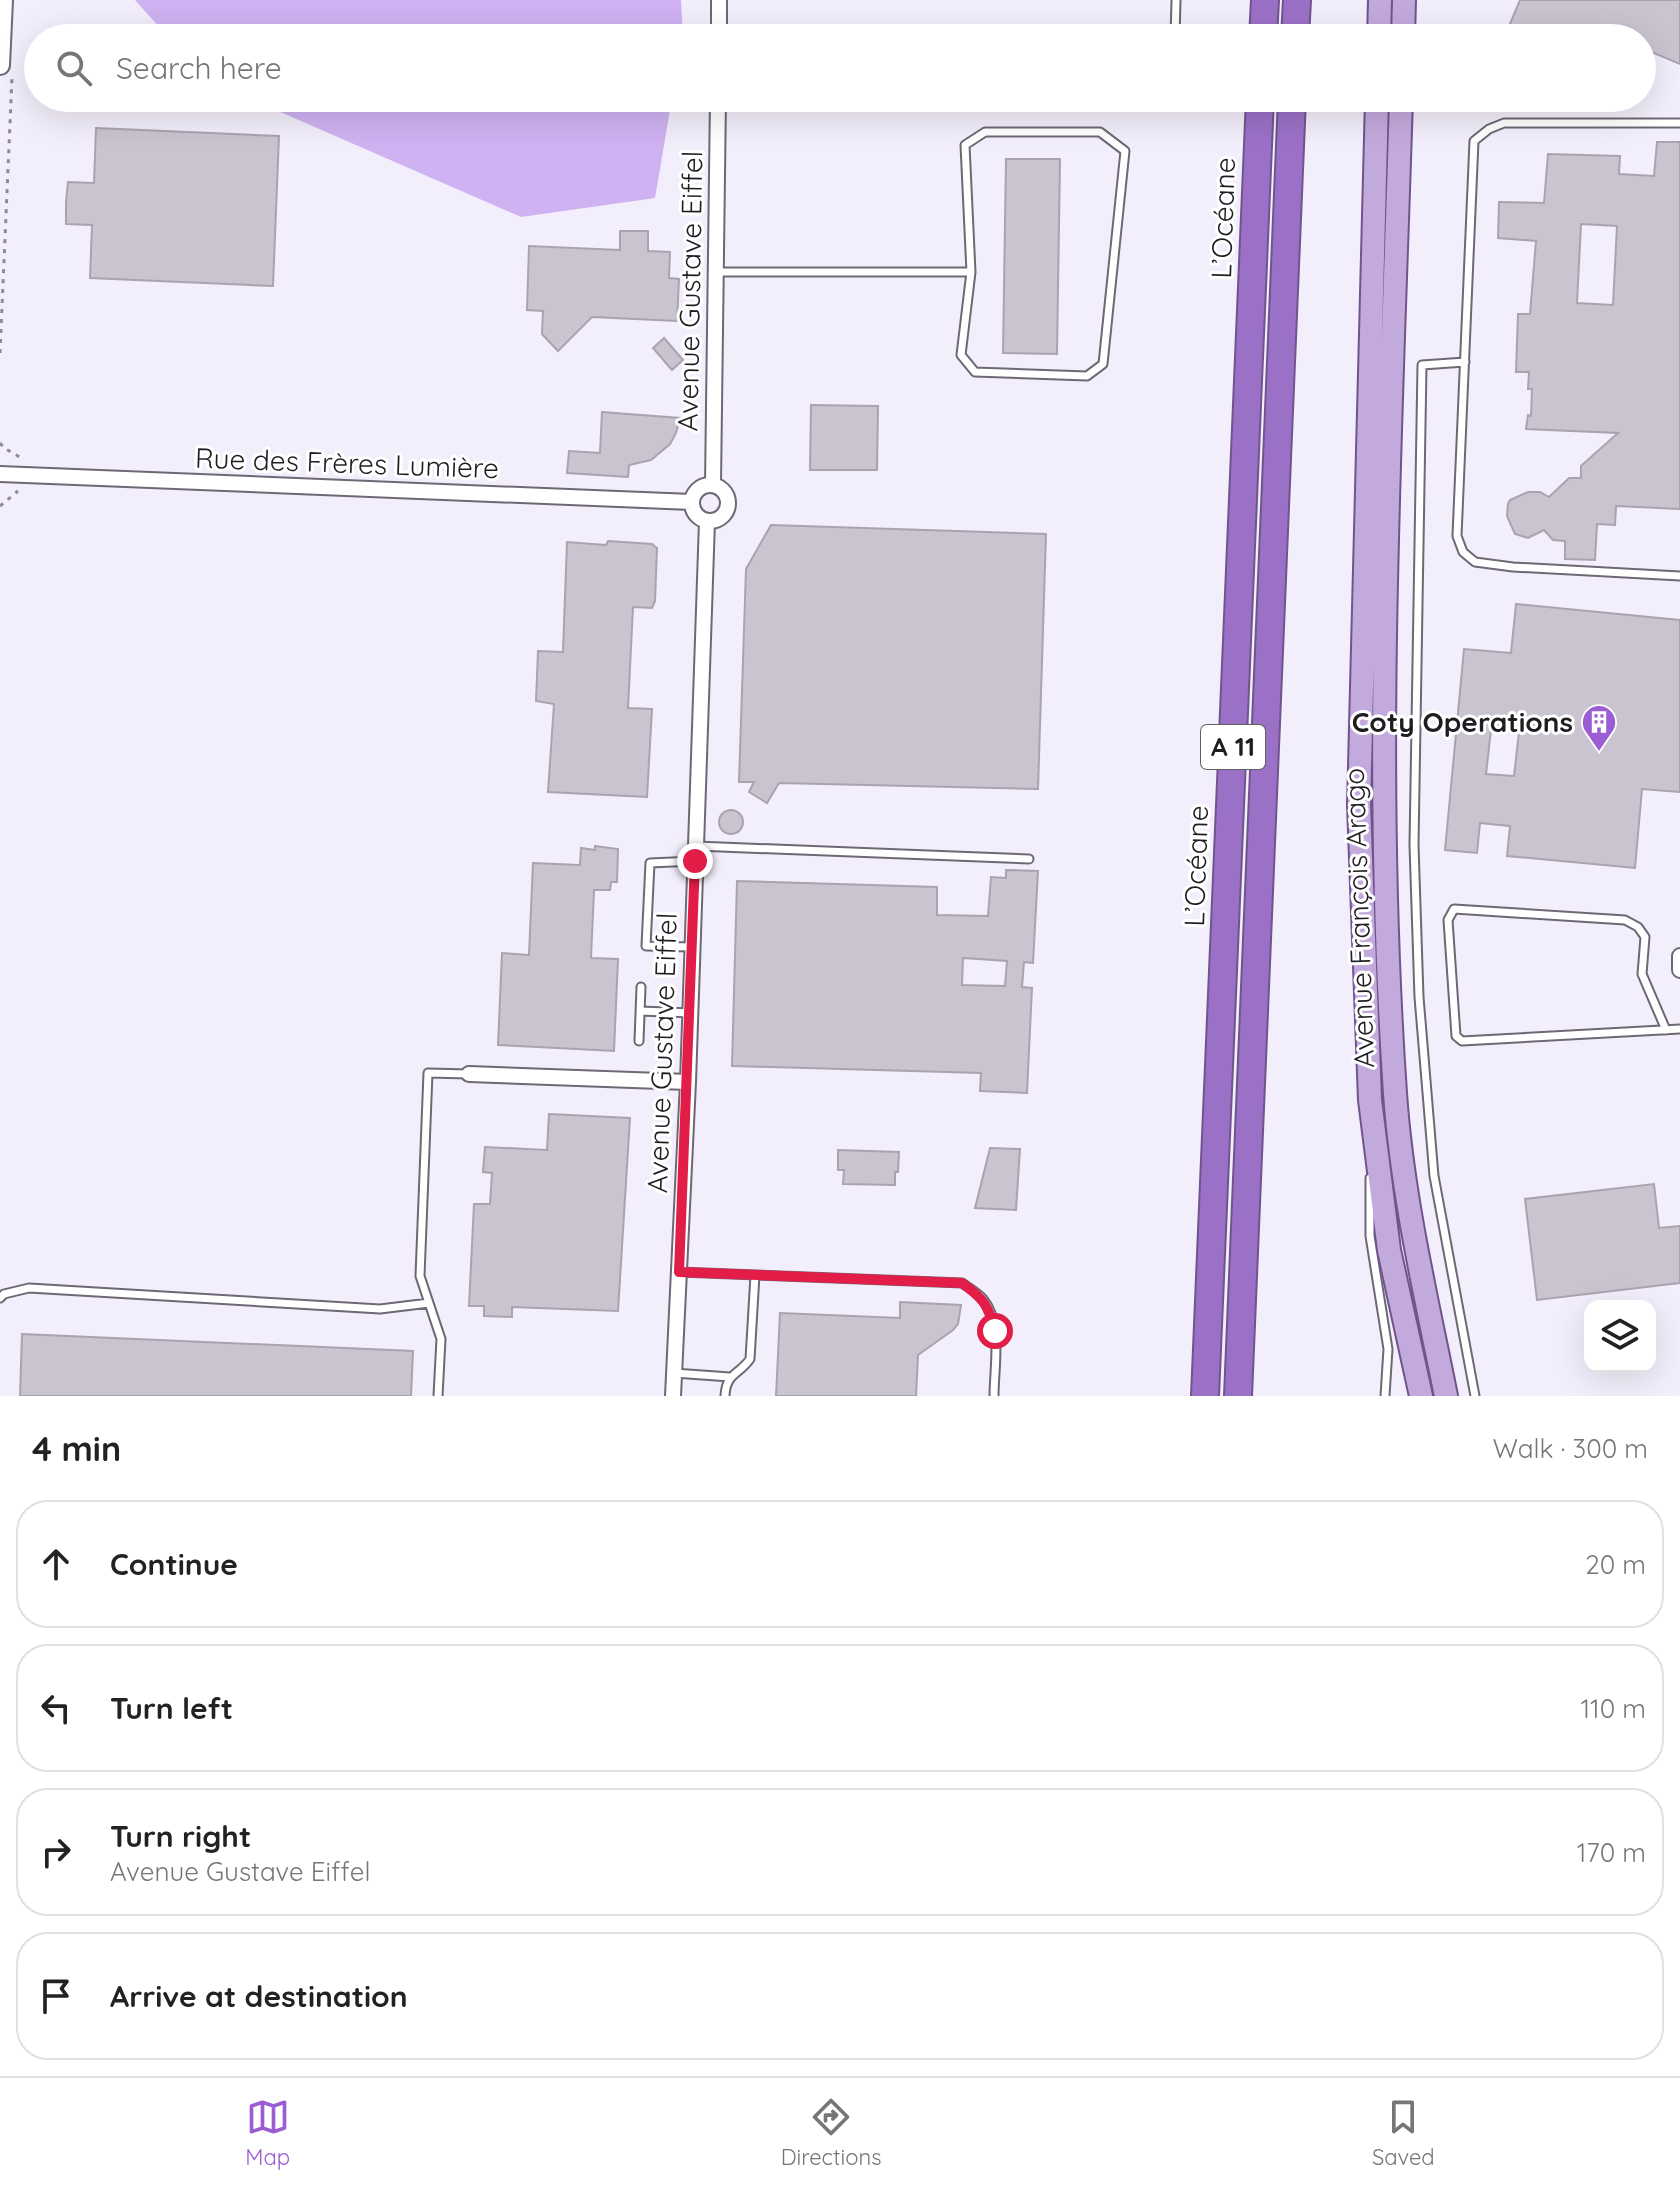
<!DOCTYPE html>
<html lang="en">
<head>
<meta charset="utf-8">
<style>
	body { margin:0; font-family:Quicksand,sans-serif; background:#f2f2f2; color:#222 }
	.controls { position:absolute; right:24px; bottom:24px; display:grid; overflow:hidden; border-radius:16px; box-shadow:0 8px 32px #0002 }
	.controls button { width:72px; height:72px; display:grid; place-items:center; padding:0; border:0; border-bottom:2px solid #e0e0e0; background:#fff; color:#222; font:40px sans-serif }
	.stop { position:absolute; width:24px; height:24px; margin:-18px; border:6px solid #e11d48; border-radius:50%; background:#fff }
	.stop.end { background:#e11d48; border-color:#fff; box-shadow:0 2px 8px #0008 }
	.list { margin:0; padding:0; list-style:none }
	h2 { display:flex; justify-content:space-between; align-items:center; height:104px; margin:0; padding:0 32px; font-size:34px }
	h2 small { font-size:26px; font-weight:400; color:#767676 }
	.list li { display:grid; grid-template-columns:52px 1fr auto; gap:24px; align-items:center; box-sizing:border-box; height:128px; margin:0 16px 16px; padding:0 16px; border:2px solid #e0e0e0; border-radius:32px }
	.list b { display:block; font-size:30px; white-space:nowrap }
	.list p { margin:0; font-size:26px; white-space:nowrap; color:#767676 }
	.list em { font-size:26px; font-style:normal; color:#767676 }
	.icon { flex:none; width:44px; height:44px; fill:none; stroke:currentColor; stroke-width:2; stroke-linecap:round; stroke-linejoin:round }
	.map { position:relative; flex:none; width:1680px; height:1396px; overflow:hidden }
	.search { position:absolute; background:#fff; box-shadow:0 8px 32px #0002; left:24px; right:24px; top:24px; height:88px; display:flex; align-items:center; gap:20px; box-sizing:border-box; padding:0 28px; border-radius:44px; color:#767676; font-size:30px }
	.sheet { height:680px; background:#fff }
	nav { display:flex; justify-content:space-around; align-items:center; box-sizing:border-box; height:112px; border-top:2px solid #e0e0e0; background:#fff; font-size:22px; color:#767676 }
	nav a { display:grid; justify-items:center; gap:4px }
	nav .on { color:#9a5dd4 }
	.map>svg:first-child { display:block }
	.forest { fill:#cfb2f1 }
	.building { fill:#c9c4d0; stroke:#a8a3af; stroke-width:2; fill-rule:evenodd }
	.lines { fill:none; stroke-linecap:round; stroke-linejoin:round }
	.service-casing { stroke:#6d6874; stroke-width:11 }
	.minor-casing { stroke:#6d6874; stroke-width:18 }
	.tertiary-casing { stroke:#6d6874; stroke-width:22 }
	.primary-casing { stroke:#70548d; stroke-width:26 }
	.motorway-casing { stroke:#70548d; stroke-width:30 }
	.path { stroke:#8f8b94; stroke-width:3; stroke-dasharray:4 6; stroke-linecap:butt }
	.service { stroke:#fff; stroke-width:7 }
	.minor { stroke:#fff; stroke-width:14 }
	.tertiary { stroke:#fff; stroke-width:18 }
	.primary { stroke:#c3aadd; stroke-width:22 }
	.motorway { stroke:#9b71c7; stroke-width:26 }
	.route { stroke:#e11d48; stroke-width:10 }
	.labels { text-anchor:middle; stroke-width:6; stroke-linejoin:round; paint-order:stroke }
	.shield { fill:#fff; stroke:#626164; stroke-width:2 }
	.shield-label { font-size:26px; font-weight:bold; fill:#1f1d21 }
	.street-label { font-size:28px; fill:#1f1d21; stroke:#fff }
	.poi-label { font-size:28px; font-weight:bold; fill:#1f1d21; stroke:#fff; text-anchor:end }
</style>
</head>
<body>
<div class="map">
<svg width="1680" height="1396" viewBox="0 0 1680 1396">
	<rect width="100%" height="100%" fill="#f3eefb"/>
	<path class="forest" d="M135,0h546l2,34v4h-514z
		M248,98h424l-17,100 -134,19z"/>
	<path class="building" d="M1520,0h160v64l-38,-16v-10h-138z
		M96,128l183,8 -6,150 -183,-8 2,-53 -26,-1v-22l2,-20 26,1z
		M1657,142h23v367l-64,-3 -1,19 -18,-1 -2,36 -30,-1v-18l-12,-1 -9,-10 -16,8 -13,-4 -8,-18 1,-12 2,-4 18,-8h12l9,5 20,-19h12v-12l37,-33 -92,-4 2,-14 3,1 1,-27h-4l1,-17h-13l2,-58h12l6,-73 -38,-3 1,-36 45,1 4,-49 72,2 -1,18 35,2zM1581,224l36,2 -4,79 -36,-2z
		M1006,159h54l-3,195 -54,-1z
		M620,231h28v20l22,1 -1,26 10,1 -2,42 -85,-4 -34,34 -16,-17 1,-23 -16,-1 2,-64 91,4z
		M664,338l19,22 -11,10 -19,-22z
		M811,405l67,1 -1,64h-67z
		M602,412l78,6 -4,15 -6,11 -19,16 -22,5 -1,12 -61,-4 2,-22 31,2z
		M771,525l275,9 -8,255 -259,-6 -12,20 -18,-11 5,-10h-15l7,-213z
		M608,541l44,3 5,4 -2,53 -3,7 -19,-1 -5,101 24,1 -5,88 -99,-5 6,-88 -18,-3 2,-50 25,1 4,-110 39,3z
		M1516,604l164,16v172l-38,-3 -7,79 -128,-12 3,-30 -30,-3 -3,30 -32,-3 19,-201 47,4zM1491,730l28,2 -5,44 -28,-2z
		M719 822a12 12 0 1 1 24 0a12 12 0 1 1-24 0Z
		M595,846l23,3 -1,33h-6l-1,8h-16l-3,68 27,1 -4,92 -116,-6 4,-92 27,2 4,-92 47,2 1,-17 14,2z
		M1006,870l32,1 -5,92 -9,-1 -2,25 10,1 -5,105 -47,-2 1,-18 -249,-7 5,-185 200,6v28l51,1 3,-39 15,1zM963,958l44,3 -2,25 -43,-1z
		M549,1114l81,4 -12,193 -106,-4v10l-28,-1v-10h-15l5,-102h16l2,-31 -9,-1 2,-25 62,3z
		M990,1148l30,1 -4,61 -41,-2z
		M838,1150l61,2 -1,20h-3v13l-52,-1 1,-14h-6z
		M1654,1184l5,44 21,-2v57l-143,17 -12,-101z
		M900,1302l61,3 -3,19 -5,6 -35,25 -2,41h-140l4,-83 120,5z
		M22,1334l391,17 -2,45h-391z"/>
	<g class="lines">
		<g class="service-casing">
			<path id="service" d="M1175,38l1,-38
				M1680,123h-176l-15,6 -15,12 -17,395 6,16 12,10 38,5 167,9
				M716,272h255l-10,83 14,17 112,4 16,-12 22,-213 -25,-19h-115l-20,13 6,127
				M1465,362l-43,3 -8,480 5,152 15,179 41,220
				M696,846l333,13
				M692,947l-46,-1 4,-83 45,-2
				M640,1011l51,2
				M1666,1030l-24,-56 3,-37 -7,-10 -13,-7 -171,-11 -6,11 8,116 6,5 218,-12
				M639,1041l2,-54
				M1370,1178v58l18,113 -3,47
				M679,1272l283,11c7,5 16,10 21,16 20,24 11,68 11,97
				M0,1298l4,-4 25,-6 351,21 49,-6
				M674,1373l56,4
				M438,1396l3,-57 -21,-63 8,-203 41,1
				M725,1396c1,-23 14,-21 25,-37l5,-84"/>
		</g>
		<g class="minor-casing">
			<path id="minor" d="M719,38v-38
				M0,474l692,28
				M713,485l5,-387
				M692 503a18 18 0 1 1 36 0a18 18 0 1 1-36 0Z
				M1680,956v14
				M469,1074l219,8
				M673,1396l15,-314 19,-561"/>
		</g>
		<g class="tertiary-casing">
			<path id="tertiary" d="M0,65l3,-65"/>
		</g>
		<g class="primary-casing">
			<path id="primary" d="M1379,38l1,-38
				M1403,38l1,-38
				M1377,98l-18,707 11,295 19,150 32,146
				M1401,98c-10,331 -29,664 -6,995 7,102 31,203 51,303"/>
		</g>
		<g class="motorway-casing">
			<path id="motorway" d="M1263,38l2,-38
				M1295,38l2,-38
				M1205,1396l55,-1298
				M1238,1396l54,-1298"/>
		</g>
		<path class="path" d="M0,353l12,-276
			M0,443l4,5 19,11
			M0,506l18,-15"/>
		<use href="#service" class="service"/>
		<use href="#minor" class="minor"/>
		<use href="#tertiary" class="tertiary"/>
		<use href="#primary" class="primary"/>
		<use href="#motorway" class="motorway"/>
	</g>
	<g class="lines">
		<path class="route" d="M695,861l-16,411 283,11c22,16 26,22 33,48"/>
	</g>
	<defs>
		<g id="building-pin" transform="scale(1.8)"><path d="M0 17L-7.5 6A9.5 9.5 0 1 1 7.5 6Z" fill="#9a5dd4" stroke="#fff"/><path d="M-4-6H4V6H1V3H-1V6H-4ZM-2.5-4.3h1.7v1.8h-1.7ZM.8-4.3h1.7v1.8H.8ZM-2.5-1h1.7V.8h-1.7ZM.8-1h1.7V.8H.8Z" fill="#fff"/></g>
	</defs>
	<g fill-rule="evenodd">
		<use href="#building-pin" x="1599" y="722"/>
	</g>
	<g class="labels">
		<rect class="shield" x="1201" y="725" width="64" height="44" rx="6"/>
		<g class="shield-label">
			<text x="1233" y="756">A 11</text>
		</g>
		<g class="street-label">
			<text transform="translate(1223 218) rotate(-88)" y="10">L’Océane</text>
			<text transform="translate(690 291) rotate(-89)" y="10">Avenue Gustave Eiffel</text>
			<text transform="translate(347 463) rotate(2)" y="10">Rue des Frères Lumière</text>
			<text transform="translate(1196 866) rotate(-88)" y="10">L’Océane</text>
			<text transform="translate(1359 918) rotate(-92)" y="10">Avenue François Arago</text>
			<text transform="translate(662 1053) rotate(-88)" y="10">Avenue Gustave Eiffel</text>
		</g>
		<g class="poi-label">
			<text x="1573" y="732">Coty Operations</text>
		</g>
	</g>
</svg>
<div class="controls">
<button><svg class="icon" aria-label="layers" viewBox="0 0 24 24"><path d="M12 4l9 5-9 5-9-5zM3 14l9 5 9-5"/></svg></button>
</div>
<div class="stop" style="left:995px;top:1331px"></div>
<div class="stop end" style="left:695px;top:861px"></div>
<div class="search"><svg class="icon" aria-label="search" viewBox="0 0 24 24"><circle cx="10" cy="10" r="6"/><path d="M15 15l6 6"/></svg>Search here</div>
</div>
<section class="sheet">
<h2>4 min<small>Walk · 300 m</small></h2>
<ul class="list">
<li><svg class="icon" aria-label="ahead" viewBox="0 0 24 24"><path d="M12 20V5M6 11l6-6 6 6"/></svg><div><b>Continue</b></div><em>20 m</em></li>
<li><svg class="icon" aria-label="left" viewBox="0 0 24 24"><path d="M17 20v-9H6M10 6l-5 5 5 5"/></svg><div><b>Turn left</b></div><em>110 m</em></li>
<li><svg class="icon" aria-label="right" viewBox="0 0 24 24"><path d="M7 20v-9h11M14 6l5 5-5 5"/></svg><div><b>Turn right</b><p>Avenue Gustave Eiffel</p></div><em>170 m</em></li>
<li><svg class="icon" aria-label="arrive" viewBox="0 0 24 24"><path d="M6 21V4h12l-3 4 3 4H6"/></svg><div><b>Arrive at destination</b></div></li>
</ul>
</section>
<nav>
<a class="on"><svg class="icon" aria-label="map" viewBox="0 0 24 24"><path d="M3 6l6-2 6 2 6-2v14l-6 2-6-2-6 2zM9 4v14M15 6v14"/></svg>Map</a>
<a><svg class="icon" aria-label="directions" viewBox="0 0 24 24"><path d="M12 3l9 9-9 9-9-9zM9 14v-3h6M13 9l2 2-2 2"/></svg>Directions</a>
<a><svg class="icon" aria-label="saved" viewBox="0 0 24 24"><path d="M7 4h10v16l-5-4-5 4z"/></svg>Saved</a>
</nav>
</body>
</html>
